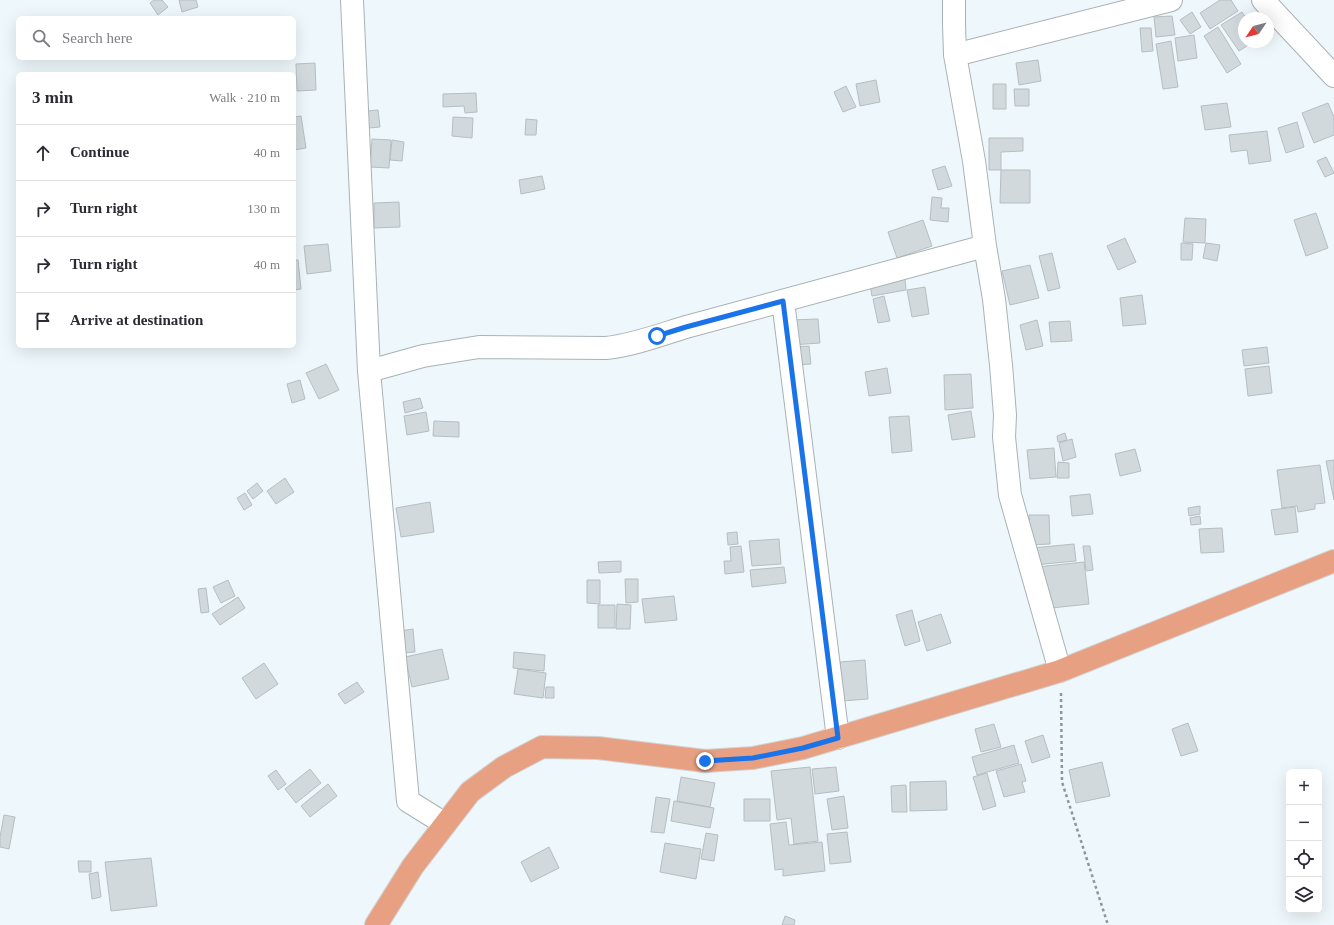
<!DOCTYPE html>
<html lang="en">
<head>
<meta charset="utf-8">
<style>
	body { margin:0; font-family:"Times New Roman",serif; background:#f2f2f3; color:#2b2b33 }
	.controls { position:absolute; right:12px; bottom:12px; display:grid; overflow:hidden; border-radius:6px; box-shadow:0 4px 16px #0002 }
	.controls button { width:36px; height:36px; display:grid; place-items:center; padding:0; border:0; border-bottom:1px solid #e1e1e2; background:#fff; color:#2b2b33; font:20px sans-serif }
	.compass { position:absolute; left:1238px; top:12px; width:36px; height:36px; border-radius:50%; background:#fff; box-shadow:0 4px 16px #0002; rotate:235deg }
	.stop { position:absolute; width:12px; height:12px; margin:-9px; border:3px solid #1a73e8; border-radius:50%; background:#fff }
	.stop.end { background:#1a73e8; border-color:#fff; box-shadow:0 1px 4px #0008 }
	.list { margin:0; padding:0; list-style:none }
	h2 { display:flex; justify-content:space-between; align-items:center; height:52px; margin:0; padding:0 16px; font-size:17px }
	h2 small { font-size:13px; font-weight:400; color:#7c7c81 }
	.list li { display:grid; grid-template-columns:26px 1fr auto; gap:12px; align-items:center; box-sizing:border-box; height:56px; padding:0 16px; border-top:1px solid #e1e1e2 }
	.list b { display:block; font-size:15px; white-space:nowrap }
	.list em { font-size:13px; font-style:normal; color:#7c7c81 }
	.icon { flex:none; width:22px; height:22px; fill:none; stroke:currentColor; stroke-width:2; stroke-linecap:round; stroke-linejoin:round }
	.map { position:relative; flex:none; width:1334px; height:925px; overflow:hidden }
	.search { position:absolute; background:#fff; box-shadow:0 4px 16px #0002; left:16px; top:16px; width:280px; height:44px; display:flex; align-items:center; gap:10px; box-sizing:border-box; padding:0 14px; border-radius:6px; color:#7c7c81; font-size:15px }
	.panel { position:absolute; background:#fff; box-shadow:0 4px 16px #0002; left:16px; top:72px; width:280px; height:276px; border-radius:6px }
	.map>svg:first-child { display:block }
	.building { fill:#d1d9dd; stroke:#b5bec2 }
	.lines { fill:none; stroke-linecap:round; stroke-linejoin:round }
	.minor-casing { stroke:#a9b2b5; stroke-width:24 }
	.major-casing { stroke:#d2d2d2; stroke-width:24 }
	.path { stroke:#8f9698; stroke-width:2.5; stroke-dasharray:3 3; stroke-linecap:butt }
	.minor { stroke:#fff; stroke-width:22 }
	.major { stroke:#e8a082; stroke-width:22 }
	.route { stroke:#1a73e8; stroke-width:5 }
</style>
</head>
<body>
<div class="map">
<svg width="1334" height="925" viewBox="0 0 1334 925">
	<rect width="100%" height="100%" fill="#eef7fb"/>
	<path class="building" d="M154,0h8l6,7 -10,8 -8,-12z
		M179,0h17l2,7 -16,5z
		M1220,0h11l7,11 -28,18 -10,-16z
		M1192,12l9,15 -11,7 -10,-14z
		M1242,12l4,6h-2v24h9l-14,9 -18,-26z
		M1172,16l3,19 -19,2 -2,-20z
		M1218,27l23,37 -14,9 -23,-37z
		M1140,28h11l2,23 -11,1z
		M1194,35l3,23 -19,3 -3,-23z
		M1171,41l7,46 -15,2 -7,-45z
		M1038,60l3,21 -22,4 -3,-22z
		M315,63l1,27 -19,1 -1,-27z
		M876,80l4,22 -20,4 -4,-22z
		M993,84h13v25h-13z
		M846,86l10,21 -13,5 -9,-20z
		M1014,89h15v17h-14z
		M476,93l1,19 -12,1 -1,-7 -21,1v-13z
		M1227,103l4,24 -26,3 -4,-24z
		M1328,103l6,14v18l-20,8 -12,-30z
		M378,110l2,17 -11,1 -2,-17z
		M301,116l5,32 -12,2v-33z
		M453,117l20,1 -1,20 -20,-2z
		M526,119l11,1 -1,15h-11z
		M1297,122l7,25 -18,6 -8,-25z
		M1267,131l4,30 -22,3 -2,-14 -16,2 -2,-17z
		M989,138h34v13l-22,1v18h-12z
		M372,139l19,1 -2,28 -19,-1z
		M392,140l12,2 -2,19 -12,-1z
		M1326,157l8,16 -9,4 -8,-16z
		M945,166l7,20 -14,4 -6,-20z
		M1001,170h29v33h-30z
		M542,176l3,13 -24,5 -2,-14z
		M932,197l10,1 -1,10h8l-1,14 -18,-2z
		M399,202l1,25 -26,1v-25z
		M1316,213l12,35 -22,8 -12,-36z
		M1185,218l21,1 -1,24 -22,-1z
		M923,220l9,26 -35,12 -9,-26z
		M1125,238l11,24 -18,8 -11,-24z
		M1181,243l12,1 -1,16h-11z
		M1206,243l14,2 -3,16 -14,-3z
		M328,244l3,27 -24,3 -3,-28z
		M1052,253l8,35 -12,3 -9,-35z
		M294,260h4l3,29 -7,1z
		M1030,265l9,33 -29,7 -8,-34z
		M905,279l1,11 -34,6 -2,-11z
		M925,287l4,27 -17,3 -5,-27z
		M1142,295l4,29 -23,2 -3,-28z
		M884,296l6,25 -12,2 -5,-24z
		M818,319l2,24 -29,2 -2,-25z
		M1037,320l6,26 -17,4 -6,-25z
		M1070,321l2,20 -21,1 -2,-20z
		M809,346l2,18 -16,1 -2,-18z
		M1267,347l2,16 -25,3 -2,-16z
		M326,364l13,26 -20,9 -13,-26z
		M1269,366l3,27 -24,3 -3,-27z
		M887,368l4,25 -22,3 -4,-24z
		M971,374l2,34 -28,2 -1,-35z
		M300,380l5,19 -13,4 -5,-19z
		M420,398l3,10 -18,5 -2,-11z
		M971,411l4,26 -23,3 -4,-25z
		M426,412l3,19 -22,4 -3,-19z
		M909,416l3,35 -20,2 -3,-36z
		M434,421l25,1v15l-26,-1z
		M1065,433l2,7 -9,2 -1,-6z
		M1072,439l4,18 -13,4 -4,-18z
		M1054,448l2,29 -26,2 -3,-29z
		M1135,449l6,22 -21,5 -5,-22z
		M1334,460v40l-8,-39z
		M1058,462l11,1v15h-12z
		M1320,465l5,38 -10,1v5l-17,3 -1,-6 -15,2 -5,-38z
		M285,478l9,14 -18,12 -9,-13z
		M257,483l6,8 -10,8 -6,-8z
		M245,493l7,12 -8,5 -7,-12z
		M1090,494l3,20 -21,2 -2,-20z
		M430,502l4,30 -33,5 -5,-29z
		M1200,506v8l-11,2 -1,-8z
		M1295,507l3,25 -23,3 -4,-25z
		M1029,515h20l1,29 -20,1z
		M1200,516l1,8 -10,1 -1,-7z
		M1222,528l2,24 -23,1 -2,-24z
		M737,532l1,12 -10,1 -1,-12z
		M779,539l2,25 -29,2 -3,-25z
		M1074,544l2,17 -42,4 -2,-17z
		M741,546l3,26 -19,2 -1,-13h7l-1,-14z
		M1083,546h7l3,24 -7,1z
		M621,561v11l-22,1 -1,-11z
		M1084,562l5,42 -47,5 -5,-42z
		M784,567l2,16 -34,4 -2,-17z
		M625,579h13v23l-12,1z
		M228,580l7,16 -14,7 -8,-16z
		M587,580h13v24l-13,-1z
		M206,588l3,24 -8,1 -3,-24z
		M674,596l3,24 -32,3 -3,-24z
		M238,597l7,11 -25,17 -8,-11z
		M617,604l14,1 -1,24h-14z
		M598,605h17v23h-17z
		M912,610l8,31 -15,5 -9,-31z
		M941,614l10,29 -24,8 -9,-29z
		M413,629l2,23 -13,1 -2,-22z
		M442,649l7,30 -37,8 -7,-30z
		M514,652l31,3 -1,16 -31,-3z
		M865,660l3,39 -26,2 -2,-39z
		M264,663l14,21 -22,15 -14,-21z
		M518,669l28,4 -3,25 -29,-4z
		M357,682l7,10 -19,12 -7,-10z
		M546,687h8v11h-9z
		M1188,723l10,28 -17,5 -9,-27z
		M994,724l7,23 -20,5 -6,-23z
		M1043,735l7,22 -18,6 -7,-22z
		M1014,745l5,18 -42,12 -5,-18z
		M1102,762l8,34 -34,7 -7,-33z
		M1021,764l5,17 -4,1 3,10 -21,5 -8,-26z
		M810,767l8,74 -24,3 -3,-26 -14,2 -6,-49z
		M836,767l3,24 -24,3 -3,-25z
		M310,769l11,14 -25,20 -11,-14z
		M276,770l10,14 -8,6 -10,-14z
		M987,773l9,33 -13,4 -10,-33z
		M681,777l34,6 -5,24 -33,-6z
		M946,781l1,29 -37,1v-29z
		M328,784l9,12 -27,21 -9,-11z
		M906,785l1,27h-15l-1,-26z
		M844,796l4,32 -16,2 -5,-31z
		M656,797l14,2 -6,34 -13,-1z
		M744,799h26v22h-26z
		M674,801l40,7 -4,20 -39,-7z
		M4,815l11,2 -6,32 -9,-2v-10z
		M786,822l3,23 33,-3 3,29 -42,5v-7l-8,1 -5,-46z
		M847,832l4,30 -21,2 -3,-30z
		M706,833l12,2 -4,26 -13,-2z
		M665,843l36,6 -5,30 -36,-7z
		M549,847l10,21 -28,14 -10,-20z
		M151,858l6,48 -46,5 -6,-49z
		M78,861h13v11h-12z
		M98,872l3,25 -9,2 -3,-25z
		M785,916l10,4 -1,5h-12z"/>
	<g class="lines">
		<g class="minor-casing">
			<path id="minor" d="M352,0l17,371 39,430 37,23
				M954,0v24l1,31 19,106 11,85 9,53 7,66 4,50 -1,22 6,58 50,176
				M1263,0l71,76
				M955,55l216,-55
				M783,301l55,437
				M369,371l54,-15 56,-9 127,1c27,-3 54,-13 80,-21l299,-81"/>
		</g>
		<g class="major-casing">
			<path id="major" d="M376,925l37,-59 57,-74 34,-25 38,-20 56,1 107,13 48,-3 50,-10 257,-77 274,-110"/>
		</g>
		<path class="path" d="M1061,693l1,89 46,143"/>
		<use href="#minor" class="minor"/>
		<use href="#major" class="major"/>
	</g>
	<g class="lines">
		<path class="route" d="M657,336l29,-9 97,-26 55,437 -35,10 -50,10 -48,3"/>
	</g>
</svg>
<div class="controls">
<button>+</button>
<button>−</button>
<button><svg class="icon" aria-label="locate" viewBox="0 0 24 24"><circle cx="12" cy="12" r="6"/><path d="M12 2v4M12 18v4M2 12h4M18 12h4"/></svg></button>
<button><svg class="icon" aria-label="layers" viewBox="0 0 24 24"><path d="M12 4l9 5-9 5-9-5zM3 14l9 5 9-5"/></svg></button>
</div>
<svg class="compass" viewBox="-18 -18 36 36"><path d="M0-13l5 13h-10z" fill="#e53935"/><path d="M0 13l5-13h-10z" fill="#7c7c81"/></svg>
<div class="stop" style="left:657px;top:336px"></div>
<div class="stop end" style="left:705px;top:761px"></div>
<div class="search"><svg class="icon" aria-label="search" viewBox="0 0 24 24"><circle cx="10" cy="10" r="6"/><path d="M15 15l6 6"/></svg>Search here</div>
<section class="panel">
<h2>3 min<small>Walk · 210 m</small></h2>
<ul class="list">
<li><svg class="icon" aria-label="ahead" viewBox="0 0 24 24"><path d="M12 20V5M6 11l6-6 6 6"/></svg><div><b>Continue</b></div><em>40 m</em></li>
<li><svg class="icon" aria-label="right" viewBox="0 0 24 24"><path d="M7 20v-9h11M14 6l5 5-5 5"/></svg><div><b>Turn right</b></div><em>130 m</em></li>
<li><svg class="icon" aria-label="right" viewBox="0 0 24 24"><path d="M7 20v-9h11M14 6l5 5-5 5"/></svg><div><b>Turn right</b></div><em>40 m</em></li>
<li><svg class="icon" aria-label="arrive" viewBox="0 0 24 24"><path d="M6 21V4h12l-3 4 3 4H6"/></svg><div><b>Arrive at destination</b></div></li>
</ul>
</section>
</div>
</body>
</html>
